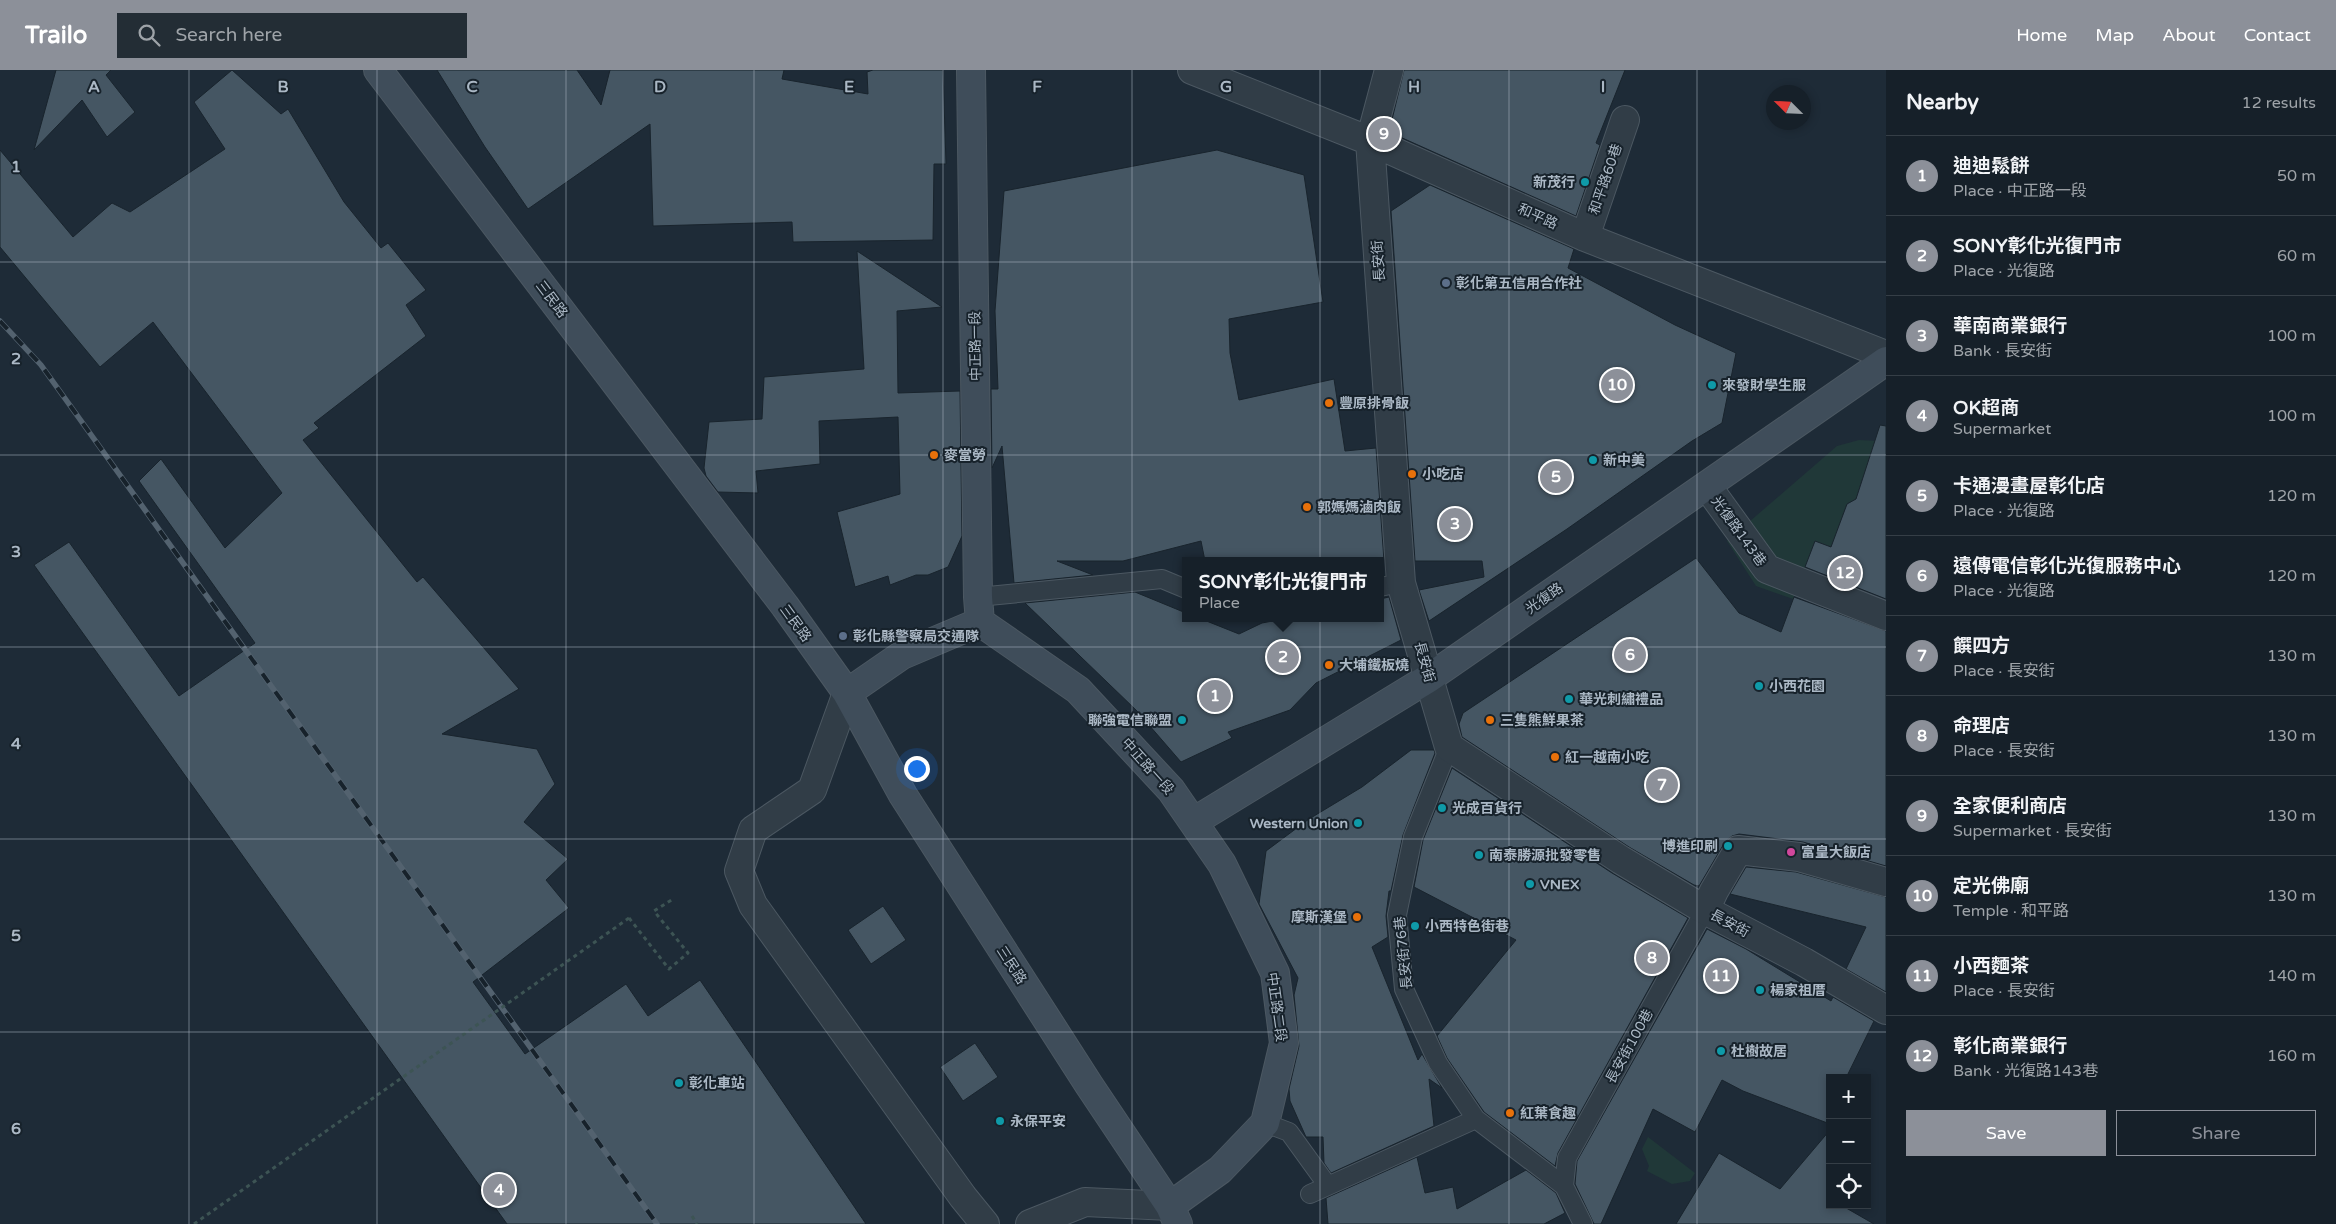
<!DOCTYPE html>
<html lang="en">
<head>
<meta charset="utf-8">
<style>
	body { margin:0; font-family:"Varela Round","Noto Sans TC",sans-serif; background:#232d35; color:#f1f3f6 }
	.controls { position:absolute; right:15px; bottom:15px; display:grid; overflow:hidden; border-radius:0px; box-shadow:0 2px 8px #0003 }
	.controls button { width:45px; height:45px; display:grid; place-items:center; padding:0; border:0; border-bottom:1px solid #353e46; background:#162029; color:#f1f3f6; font:25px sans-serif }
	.compass { position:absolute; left:1766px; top:15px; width:45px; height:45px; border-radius:50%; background:#162029; box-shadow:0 2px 8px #0003; rotate:294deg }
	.you { position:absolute; left:916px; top:698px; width:18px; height:18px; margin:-12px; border:4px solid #fff; border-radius:50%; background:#1a73e8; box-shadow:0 0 0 8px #1a73e833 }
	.badge { display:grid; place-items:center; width:32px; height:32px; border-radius:50%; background:#8c9099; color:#fff; font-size:16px; font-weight:700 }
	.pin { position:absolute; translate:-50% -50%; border:2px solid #fff; box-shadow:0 1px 5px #0006 }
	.popup { position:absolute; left:1182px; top:487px; width:202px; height:65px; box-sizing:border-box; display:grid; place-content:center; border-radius:0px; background:#162029; filter:drop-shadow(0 1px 4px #0005); font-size:16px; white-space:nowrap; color:#9ea3a8 }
	.popup b { font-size:19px; color:#f1f3f6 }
	.popup::after { content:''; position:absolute; left:50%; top:100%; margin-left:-10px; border:10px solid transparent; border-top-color:#162029 }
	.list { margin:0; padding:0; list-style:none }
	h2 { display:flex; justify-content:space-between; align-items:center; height:65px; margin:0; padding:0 20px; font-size:21px }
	h2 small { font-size:16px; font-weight:400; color:#9ea3a8 }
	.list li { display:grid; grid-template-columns:32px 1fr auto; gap:15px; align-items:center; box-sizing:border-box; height:80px; padding:0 20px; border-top:1px solid #353e46 }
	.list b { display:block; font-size:19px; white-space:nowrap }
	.list p { margin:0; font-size:16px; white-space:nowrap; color:#9ea3a8 }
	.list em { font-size:16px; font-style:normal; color:#9ea3a8 }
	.actions { display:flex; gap:10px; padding:15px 20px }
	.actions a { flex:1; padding:11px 0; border:1px solid #8c9099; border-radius:0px; text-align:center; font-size:18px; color:#8c9099 }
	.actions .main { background:#8c9099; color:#fff }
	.icon { flex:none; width:28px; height:28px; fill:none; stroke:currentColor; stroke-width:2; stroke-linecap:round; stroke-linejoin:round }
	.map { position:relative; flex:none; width:1886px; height:1154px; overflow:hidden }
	header { display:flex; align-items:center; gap:30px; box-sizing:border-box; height:70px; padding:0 25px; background:#8c9099; color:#fff }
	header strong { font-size:24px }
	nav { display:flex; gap:28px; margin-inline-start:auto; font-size:18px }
	.search { width:350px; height:45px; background:#232d35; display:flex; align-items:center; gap:12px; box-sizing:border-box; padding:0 18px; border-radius:0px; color:#9ea3a8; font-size:19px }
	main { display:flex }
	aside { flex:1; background:#162029 }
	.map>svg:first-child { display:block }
	.green { fill:#203838 }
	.building { fill:#455663; stroke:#19242d }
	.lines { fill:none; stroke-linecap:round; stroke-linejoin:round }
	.lane-casing { stroke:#4c5862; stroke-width:20 }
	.street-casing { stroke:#4c5862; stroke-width:30 }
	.secondary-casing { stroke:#4c5862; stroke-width:30 }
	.path { stroke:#3d5454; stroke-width:3; stroke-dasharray:4 4; stroke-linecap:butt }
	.lane { stroke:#313d47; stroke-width:18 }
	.street { stroke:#313d47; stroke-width:28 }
	.secondary { stroke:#3f4d5a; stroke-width:28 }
	.rail-casing { stroke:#53626f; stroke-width:5.5 }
	.rail { stroke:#17222b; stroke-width:4; stroke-dasharray:11; stroke-linecap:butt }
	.path-bridge { stroke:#3d5454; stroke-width:3; stroke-dasharray:4 4; stroke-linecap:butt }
	.grid { fill:none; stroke:#abb8c5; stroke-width:1; stroke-opacity:0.55 }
	.culture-dot { fill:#0f9aa8; stroke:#17222b; stroke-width:2 }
	.service-dot { fill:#5c6f8a; stroke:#17222b; stroke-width:2 }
	.food-dot { fill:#e8710a; stroke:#17222b; stroke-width:2 }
	.hotel-dot { fill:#d1479c; stroke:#17222b; stroke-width:2 }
	.labels { text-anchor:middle; stroke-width:4; stroke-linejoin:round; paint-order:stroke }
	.street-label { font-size:14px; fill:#abb8c5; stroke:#17222b }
	.poi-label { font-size:14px; font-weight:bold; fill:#abb8c5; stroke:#17222b; text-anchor:start }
	.grid-label { font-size:16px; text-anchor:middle; font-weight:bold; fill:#abb8c5; stroke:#17222b; stroke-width:4; stroke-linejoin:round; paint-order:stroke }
</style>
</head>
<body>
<header>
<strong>Trailo</strong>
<div class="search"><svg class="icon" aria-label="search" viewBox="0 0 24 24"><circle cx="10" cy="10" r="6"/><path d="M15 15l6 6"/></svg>Search here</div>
<nav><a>Home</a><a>Map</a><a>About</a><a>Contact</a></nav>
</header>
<main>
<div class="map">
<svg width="1886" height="1154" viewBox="0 0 1886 1154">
	<rect width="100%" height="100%" fill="#1e2b37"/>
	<path class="green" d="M1859,370l19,1 8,28 -24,10 -6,20 -9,5 -16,43 -16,-6 -22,58 -37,-13 -29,-45 110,-95z
		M1648,1067l47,36 -5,8 -18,3 -25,-13 2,-5 -7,-17z"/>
	<path class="building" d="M56,0h55l-5,5 29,37 -28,25 -25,-37 -48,50z
		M232,0l49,44 7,-5 56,93 37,46 7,-5 38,47 -20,15 20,31 -112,87 5,5 -16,12 114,142 6,-5 96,112 -77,45 95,15 18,35 -31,38 44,37 -22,21 23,28 -96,74 52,72 101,-70 22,32 52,-36 166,244h-359l-473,-659 35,-23 110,154 76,-53 -116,-162 22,-22 64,89 57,-55 -129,-171 -53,45 -100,-120v-97l73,87 39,-34 18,9 95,-63 -31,-47z
		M437,0h140l24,35 9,-35h174l-2,9 86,15 -1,-22 6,-2h70l3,94h-12l-1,76 -140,2 -1,-20 -139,4 -3,-102 -122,85 -43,-62z
		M1404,0h221l-29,73 4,2 -24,71 -187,-84z
		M1217,80l87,25 19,127 -94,17 1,34 9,47 95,-21 11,72 31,-3 8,113h-179l-4,-20 -78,20h-66l36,14 -79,8 -12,-137 -10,22 -1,-79h7l-3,-78 9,-120z
		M1430,115l144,64 -6,19 107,57 61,28 -14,70 -30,18 -125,88 -138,92 -10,-31 65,-13 -2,-16h-67l-24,-350z
		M857,181l85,56 -45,4 1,82 62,-2 2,145 -14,31 -20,8h-12l-26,10 -2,-9 -33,11 -18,-75 63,-18 -2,-77 -79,4 1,43 -64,7 2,22 -40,-1 -12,-16 -2,-8 5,-46 53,-3 2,-42 100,-8z
		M1880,355l6,1v173l-81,-32 10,-26 16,6 16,-43 9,-5z
		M1696,488l43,55 42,19 13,-35 92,34v235l-83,-24 -64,-8 -7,2 -7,6 -26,44 -5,-1 -65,-38 -167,-110 -3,-13 4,-11z
		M1135,522l51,21v5h13l40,16 23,-11 26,-5h92v-19l9,-2 12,43 -85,43 -26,27 -62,22 4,6 -51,24 -45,-52 -111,-107z
		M1411,680h23l1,3 -32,82 -12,56h-2l-3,25 2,21 -16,10 46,113 4,-6 20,34 -13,-9 5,47 -103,47 -7,-10 -1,-26h-17l-16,-36 -1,-12 10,-43 -5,-51 4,-17 -39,-74 7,-53 43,-32 53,-32z
		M1452,698l160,105 76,45 -130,235 -3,13 -71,-54 -37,-54 -10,-22 79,-96 -102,-53 9,-47z
		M1746,797l50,5 90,25v95l-40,-23 20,-42 -136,-33z
		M883,836l23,34 -35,24 -23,-34z
		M1707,859l39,20 85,52 2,-4 41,24 -28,57h-16v46l-87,-33 -21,-11 -27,52 -42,-23 -52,115h-7l-19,-40 2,-23z
		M975,973l23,34 -35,24 -23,-34z
		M1830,1060v75h11l33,19h-198l43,-71 61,36z
		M1417,1087l8,36 28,-6 4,22 69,-39 30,23 9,20 -21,11h-216l-2,-26z"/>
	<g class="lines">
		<g class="lane-casing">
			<path id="lane" d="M1380,517l21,-4
				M978,527l184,-18 24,10
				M1449,677l-36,90 -16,78 7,74 34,74 38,56 88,67 19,38
				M1265,1053l24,9 39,54
				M1564,1116l3,-28 138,-248
				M1310,1124l166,-75"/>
		</g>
		<g class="street-casing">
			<path id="street" d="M1192,0l178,71 215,96 301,118
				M1389,0l-19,71 31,442 48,164 172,113 84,50 99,52 82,48
				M1585,167l40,-117
				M1707,416l60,83 119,47
				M847,623l-35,97 -59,40 -14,41 14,34 210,292 22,27
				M1705,840l9,-19 24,-41 61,7 87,25
				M1030,1154l55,-22 85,4"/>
		</g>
		<g class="secondary-casing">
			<path id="secondary" d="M378,0l407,536 62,87 56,102 186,290 81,121 8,18
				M971,0l7,527 2,25 98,68 93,100 51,74 53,109 9,70 -19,80 -45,47 -50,36
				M847,623l55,-38 78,-33
				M1193,752l236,-144 457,-317"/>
		</g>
		<path class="path" d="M629,848l40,51 19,-16 -34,-42 19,-12
			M692,1146l5,8"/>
		<use href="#lane" class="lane"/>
		<use href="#street" class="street"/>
		<use href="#secondary" class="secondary"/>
		<g class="rail-casing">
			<path id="rail" d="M0,251l41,44 616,859"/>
		</g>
		<use href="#rail" class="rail"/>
		<path class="path-bridge" d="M194,1154l435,-306"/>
	</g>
	<path class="grid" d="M189,0v1154M377,0v1154M566,0v1154M754,0v1154M943,0v1154M1132,0v1154M1320,0v1154M1509,0v1154M1697,0v1154M0,192h1886M0,385h1886M0,577h1886M0,769h1886M0,962h1886"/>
	<g class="culture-dot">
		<circle cx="1585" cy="112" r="5"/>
		<circle cx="1712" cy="315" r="5"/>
		<circle cx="1593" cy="390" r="5"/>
		<circle cx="1759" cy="616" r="5"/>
		<circle cx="1569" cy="629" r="5"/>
		<circle cx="1182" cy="650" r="5"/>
		<circle cx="1442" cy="738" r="5"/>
		<circle cx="1358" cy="753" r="5"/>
		<circle cx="1728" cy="776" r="5"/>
		<circle cx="1479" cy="785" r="5"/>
		<circle cx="1530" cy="814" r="5"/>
		<circle cx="1415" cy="856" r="5"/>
		<circle cx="1760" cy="920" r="5"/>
		<circle cx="1721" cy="981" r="5"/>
		<circle cx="679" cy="1013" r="5"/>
		<circle cx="1000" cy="1051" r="5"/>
	</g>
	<g class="service-dot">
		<circle cx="1446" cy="213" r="5"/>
		<circle cx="843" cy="566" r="5"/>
	</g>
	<g class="food-dot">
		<circle cx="1329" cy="333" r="5"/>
		<circle cx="934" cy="385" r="5"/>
		<circle cx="1412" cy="404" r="5"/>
		<circle cx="1307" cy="437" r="5"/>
		<circle cx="1329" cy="595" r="5"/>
		<circle cx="1490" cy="650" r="5"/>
		<circle cx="1555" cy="687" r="5"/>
		<circle cx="1357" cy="847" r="5"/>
		<circle cx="1510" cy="1043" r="5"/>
	</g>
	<circle class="hotel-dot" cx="1791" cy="782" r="5"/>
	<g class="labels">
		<g class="street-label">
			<text transform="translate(1605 109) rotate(-71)" y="5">和平路60巷</text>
			<text transform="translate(1538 146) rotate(24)" y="5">和平路</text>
			<text transform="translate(1378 191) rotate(-94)" y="5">長安街</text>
			<text transform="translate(552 229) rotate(53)" y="5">三民路</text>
			<text transform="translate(975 276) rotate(-91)" y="5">中正路一段</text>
			<text transform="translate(1739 461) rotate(54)" y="5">光復路143巷</text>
			<text transform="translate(1544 528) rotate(-35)" y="5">光復路</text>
			<text transform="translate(796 553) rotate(54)" y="5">三民路</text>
			<text transform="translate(1425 592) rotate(74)" y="5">長安街</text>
			<text transform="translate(1148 696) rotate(48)" y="5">中正路一段</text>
			<text transform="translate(1730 853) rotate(28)" y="5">長安街</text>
			<text transform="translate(1403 883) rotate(-96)" y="5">長安街76巷</text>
			<text transform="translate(1012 895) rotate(57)" y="5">三民路</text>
			<text transform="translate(1277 937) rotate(82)" y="5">中正路二段</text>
			<text transform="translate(1629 976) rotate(-61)" y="5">長安街100巷</text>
		</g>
		<g class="poi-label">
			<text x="1575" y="117" text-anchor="end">新茂行</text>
			<text x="1456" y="218">彰化第五信用合作社</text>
			<text x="1722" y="320">來發財學生服</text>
			<text x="1339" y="338">豐原排骨飯</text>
			<text x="944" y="390">麥當勞</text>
			<text x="1603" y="395">新中美</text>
			<text x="1422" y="409">小吃店</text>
			<text x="1317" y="442">郭媽媽滷肉飯</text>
			<text x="853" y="571">彰化縣警察局交通隊</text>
			<text x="1339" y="600">大埔鐵板燒</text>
			<text x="1769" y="621">小西花園</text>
			<text x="1579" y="634">華光刺繡禮品</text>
			<text x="1172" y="655" text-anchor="end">聯強電信聯盟</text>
			<text x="1500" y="655">三隻熊鮮果茶</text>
			<text x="1565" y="692">紅一越南小吃</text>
			<text x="1452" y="743">光成百貨行</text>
			<text x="1348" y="758" text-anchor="end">Western Union</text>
			<text x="1718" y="781" text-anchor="end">博進印刷</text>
			<text x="1801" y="787">富皇大飯店</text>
			<text x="1489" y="790">南泰勝源批發零售</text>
			<text x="1540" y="819">VNEX</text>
			<text x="1347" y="852" text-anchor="end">摩斯漢堡</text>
			<text x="1425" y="861">小西特色街巷</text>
			<text x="1770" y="925">楊家祖厝</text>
			<text x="1731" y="986">杜樹故居</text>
			<text x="689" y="1018">彰化車站</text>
			<text x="1520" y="1048">紅葉食趣</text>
			<text x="1010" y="1056">永保平安</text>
		</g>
	</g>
	<g class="grid-label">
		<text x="94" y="22">A</text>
		<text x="283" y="22">B</text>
		<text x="472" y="22">C</text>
		<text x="660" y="22">D</text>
		<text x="849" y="22">E</text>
		<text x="1037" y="22">F</text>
		<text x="1226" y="22">G</text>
		<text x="1414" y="22">H</text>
		<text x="1603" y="22">I</text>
		<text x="16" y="102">1</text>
		<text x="16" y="294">2</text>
		<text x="16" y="487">3</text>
		<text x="16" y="679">4</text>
		<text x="16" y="871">5</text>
		<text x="16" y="1064">6</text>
	</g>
</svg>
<div class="controls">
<button>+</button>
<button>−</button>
<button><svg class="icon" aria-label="locate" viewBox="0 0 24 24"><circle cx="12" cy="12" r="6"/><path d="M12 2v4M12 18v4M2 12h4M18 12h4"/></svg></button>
</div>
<svg class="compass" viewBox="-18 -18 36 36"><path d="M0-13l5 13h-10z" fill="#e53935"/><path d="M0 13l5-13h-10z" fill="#9ea3a8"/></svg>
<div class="you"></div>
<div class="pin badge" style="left:1215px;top:626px">1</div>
<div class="pin badge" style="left:1283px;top:587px">2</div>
<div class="popup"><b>SONY彰化光復門市</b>Place</div>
<div class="pin badge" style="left:1455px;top:454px">3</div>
<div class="pin badge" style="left:499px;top:1120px">4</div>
<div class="pin badge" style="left:1556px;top:407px">5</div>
<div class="pin badge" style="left:1630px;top:585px">6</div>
<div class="pin badge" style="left:1662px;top:715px">7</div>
<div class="pin badge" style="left:1652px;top:888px">8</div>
<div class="pin badge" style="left:1384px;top:64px">9</div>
<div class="pin badge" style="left:1617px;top:315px">10</div>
<div class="pin badge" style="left:1721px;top:906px">11</div>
<div class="pin badge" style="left:1845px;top:503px">12</div>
</div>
<aside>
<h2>Nearby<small>12 results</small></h2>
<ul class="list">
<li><span class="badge">1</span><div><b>迪迪鬆餅</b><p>Place · 中正路一段</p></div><em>50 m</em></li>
<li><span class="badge">2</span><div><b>SONY彰化光復門市</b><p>Place · 光復路</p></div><em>60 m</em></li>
<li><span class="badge">3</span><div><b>華南商業銀行</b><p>Bank · 長安街</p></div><em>100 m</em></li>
<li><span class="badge">4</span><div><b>OK超商</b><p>Supermarket</p></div><em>100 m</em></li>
<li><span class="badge">5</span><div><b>卡通漫畫屋彰化店</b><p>Place · 光復路</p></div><em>120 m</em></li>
<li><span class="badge">6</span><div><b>遠傳電信彰化光復服務中心</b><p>Place · 光復路</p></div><em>120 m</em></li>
<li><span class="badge">7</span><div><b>饌四方</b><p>Place · 長安街</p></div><em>130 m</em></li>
<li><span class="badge">8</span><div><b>命理店</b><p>Place · 長安街</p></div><em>130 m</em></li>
<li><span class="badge">9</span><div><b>全家便利商店</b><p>Supermarket · 長安街</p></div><em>130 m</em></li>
<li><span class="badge">10</span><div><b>定光佛廟</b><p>Temple · 和平路</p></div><em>130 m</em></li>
<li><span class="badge">11</span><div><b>小西麵茶</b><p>Place · 長安街</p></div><em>140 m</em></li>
<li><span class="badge">12</span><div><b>彰化商業銀行</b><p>Bank · 光復路143巷</p></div><em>160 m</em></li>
</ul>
<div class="actions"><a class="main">Save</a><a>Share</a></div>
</aside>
</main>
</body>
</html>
